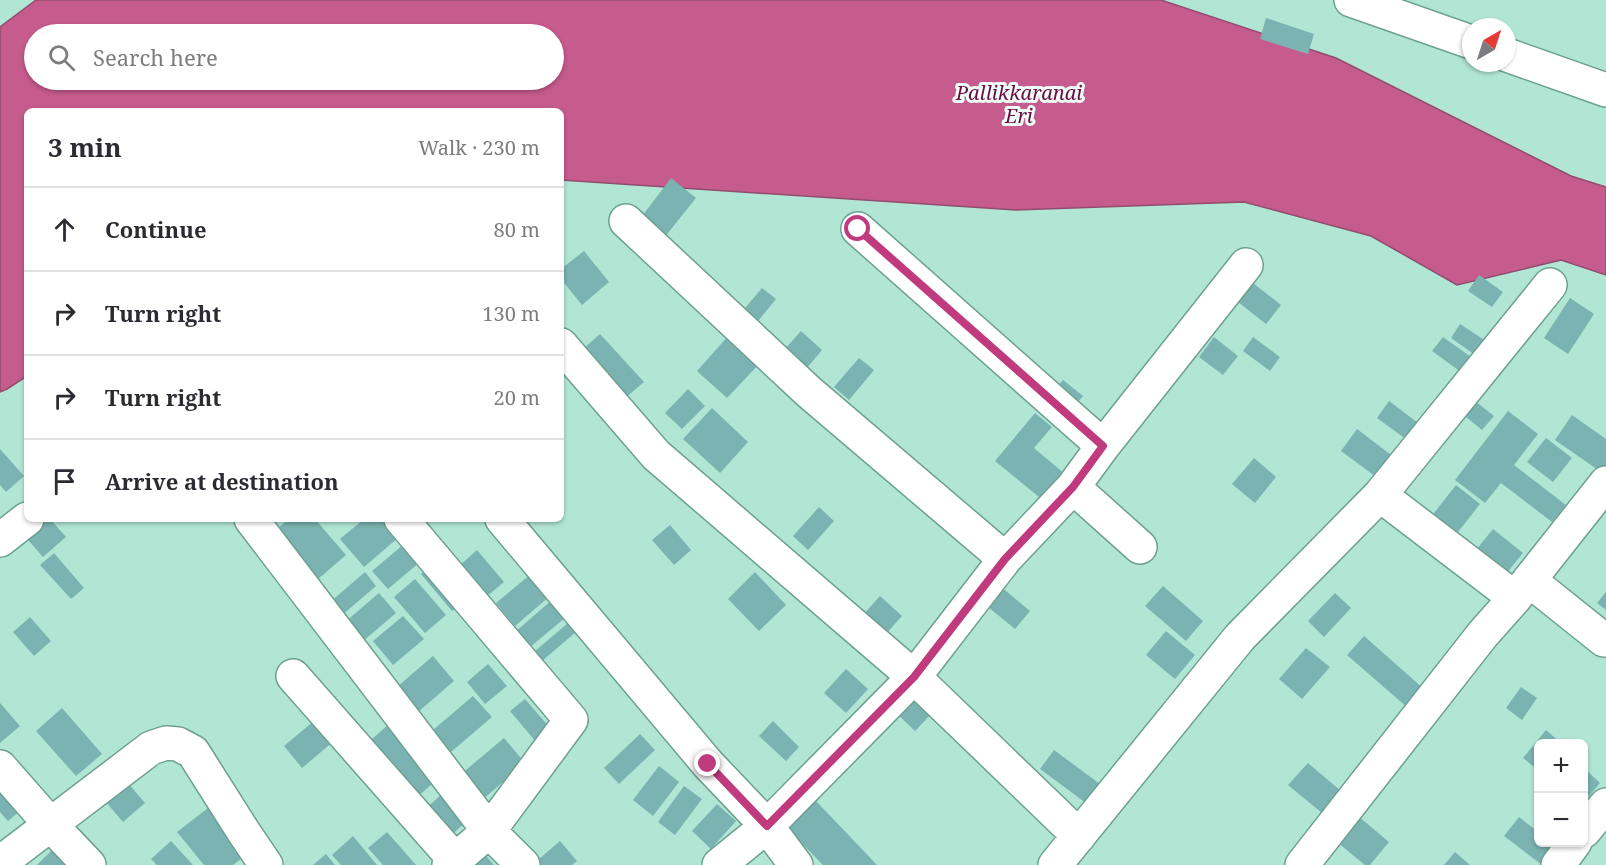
<!DOCTYPE html>
<html lang="en">
<head>
<meta charset="utf-8">
<style>
	body { margin:0; font-family:"Noto Serif",serif; background:#f2f2f3; color:#2b2b33 }
	.controls { position:absolute; right:18px; bottom:18px; display:grid; overflow:hidden; border-radius:9px; box-shadow:0 2px 4px #0004 }
	.controls button { width:54px; height:54px; display:grid; place-items:center; padding:0; border:0; border-bottom:2px solid #e1e1e2; background:#fff; color:#2b2b33; font:30px sans-serif }
	.compass { position:absolute; left:1462px; top:18px; width:54px; height:54px; border-radius:50%; background:#fff; box-shadow:0 2px 4px #0004; rotate:39deg }
	.stop { position:absolute; width:18px; height:18px; margin:-14px; border:4px solid #c03b7e; border-radius:50%; background:#fff }
	.stop.end { background:#c03b7e; border-color:#fff; box-shadow:0 2px 6px #0008 }
	.list { margin:0; padding:0; list-style:none }
	h2 { display:flex; justify-content:space-between; align-items:center; height:78px; margin:0; padding:0 24px; font-size:26px }
	h2 small { font-size:20px; font-weight:400; color:#7c7c81 }
	.list li { display:grid; grid-template-columns:39px 1fr auto; gap:18px; align-items:center; box-sizing:border-box; height:84px; padding:0 24px; border-top:2px solid #e1e1e2 }
	.list b { display:block; font-size:22px; white-space:nowrap }
	.list em { font-size:20px; font-style:normal; color:#7c7c81 }
	.icon { flex:none; width:33px; height:33px; fill:none; stroke:currentColor; stroke-width:2; stroke-linecap:round; stroke-linejoin:round }
	.map { position:relative; flex:none; width:1606px; height:865px; overflow:hidden }
	.search { position:absolute; background:#fff; box-shadow:0 2px 4px #0004; left:24px; top:24px; width:540px; height:66px; display:flex; align-items:center; gap:15px; box-sizing:border-box; padding:0 21px; border-radius:33px; color:#7c7c81; font-size:22px }
	.panel { position:absolute; background:#fff; box-shadow:0 2px 4px #0004; left:24px; top:108px; width:540px; height:414px; border-radius:9px }
	.map>svg:first-child { display:block }
	.water { fill:#c65b8d; stroke:#924d6e; stroke-width:1.5; fill-rule:evenodd }
	.building { fill:#7ab3b1 }
	.lines { fill:none; stroke-linecap:round; stroke-linejoin:round }
	.minor-casing { stroke:#6da090; stroke-width:36 }
	.minor { stroke:#fff; stroke-width:33 }
	.route { stroke:#c03b7e; stroke-width:8 }
	.labels { text-anchor:middle; stroke-width:6; stroke-linejoin:round; paint-order:stroke }
	.water-label { font-size:20px; font-style:italic; fill:#6f0843; stroke:#effef9 }
</style>
</head>
<body>
<div class="map">
<svg width="1606" height="865" viewBox="0 0 1606 865">
	<rect width="100%" height="100%" fill="#b1e6d5"/>
	<path class="water" d="M36,0h1125l175,58 235,118 35,11v88l-45,-15 -104,25 -86,-49 -127,-34 -228,8 -455,-30v-69h-534v265l-20,13 -7,3v-365zM34,34h520v46h-520z"/>
	<path class="building" d="M1266,18l48,16 -6,20 -48,-15z
		M671,178l25,20 -36,45 -24,-19z
		M584,251l25,31 -27,23 -21,-26v-10z
		M1479,275l24,17 -11,15 -24,-16z
		M1248,279l33,26 -15,19 -33,-26z
		M762,288l14,11 -22,27 -14,-12z
		M1570,298l24,16 -26,40 -24,-16z
		M1460,324l29,19 -11,14 -27,-19z
		M801,331l21,19 -16,19 -22,-19z
		M600,334l44,48 -26,22 -43,-48z
		M729,335l31,28 -33,35 -30,-27z
		M1214,337l24,19 -15,19 -24,-18z
		M1253,337l27,20 -10,14 -27,-20z
		M1443,337l28,20 -10,15 -29,-21z
		M859,358l15,12 -25,30 -15,-13z
		M1063,380l20,16 -12,14 -20,-16z
		M688,389l17,17 -23,23 -17,-16z
		M1465,393l29,23 -12,14 -28,-23z
		M1389,401l33,25 -12,16 -33,-24z
		M712,408l36,34 -28,31 -37,-34z
		M1508,411l30,23 -24,31 52,40 -14,17 -51,-39 -16,20 -30,-23z
		M1035,413l17,14 -18,21 32,27 -22,26 -49,-40z
		M1572,415l34,24v26l-5,7 -46,-32z
		M1357,429l38,29 -16,21 -38,-28z
		M1546,438l26,20 -19,24 -26,-20z
		M0,449l24,27 -18,16 -6,-7z
		M1254,458l22,19 -21,26 -23,-19z
		M1456,485l24,19 -29,37 -24,-19z
		M819,507l15,14 -26,29 -15,-14z
		M37,519h13l16,18 -23,20 -21,-24z
		M289,519h26l31,36 -36,31 -43,-49z
		M364,519h19l16,18 -35,30 -24,-28z
		M670,525l21,25 -17,15 -22,-25z
		M1493,529l30,24 -22,27 -30,-24z
		M410,539l16,18 -38,32 -16,-18z
		M477,550l27,32 -18,15 -27,-31z
		M54,553l30,35 -13,11 -31,-34z
		M435,562l32,37 -15,12 -31,-37z
		M365,572l11,14 -42,36 -12,-13z
		M755,572l31,33 -27,26 -31,-32z
		M531,574l19,22 -35,30 -19,-23z
		M415,579l31,36 -21,18 -31,-36z
		M993,580l37,31 -15,18 -38,-31z
		M1163,586l40,35 -17,20 -41,-35z
		M1606,592v18l-9,-7z
		M379,593l17,20 -41,35 -17,-20z
		M1335,593l16,15 -27,29 -16,-16z
		M880,596l22,20 -17,19 -23,-19z
		M552,600l14,17 -37,31 -14,-16z
		M403,616l21,23 -31,26 -20,-24z
		M30,617l21,24 -17,15 -21,-24z
		M568,623l8,9 -34,29 -8,-9z
		M1166,631l29,24 -20,24 -29,-24z
		M1364,636l60,53 -16,19 -61,-53z
		M1306,648l24,19 -28,32 -23,-20z
		M433,656l21,25 -43,37 -21,-25z
		M488,664l19,22 -22,18 -18,-22z
		M846,669l22,20 -22,24 -22,-20z
		M911,685l25,24 -21,22 -25,-24z
		M1521,687l16,11 -15,22 -16,-12z
		M473,696l19,21 -41,35 -18,-22z
		M525,699l26,30 -15,13 -26,-31z
		M0,703l20,23 -20,17z
		M62,708l40,46 -26,22 -40,-45z
		M315,720l19,21 -32,27 -18,-22z
		M773,721l26,26 -13,14 -27,-25z
		M389,724l48,56 -26,22 -48,-55z
		M1546,730l16,14h-24v26l-15,-12z
		M640,734l15,16 -36,34 -15,-16z
		M504,738l21,25 -43,37 -22,-25z
		M1054,750l50,37 -14,19 -50,-37z
		M1308,763l33,28 -19,22 -34,-28z
		M659,766l20,16 -26,34 -20,-16z
		M1584,768l16,15 -16,19z
		M122,776l23,27 -22,19 -23,-27z
		M684,786l18,13 -27,36 -17,-13z
		M0,787l21,23 -13,11 -8,-9z
		M443,793l24,28 -21,19 -24,-28z
		M816,801l61,64h-54l-35,-36z
		M717,804l19,17 -25,28 -19,-18z
		M208,808l38,47 -13,10h-29l-27,-33z
		M1358,816l31,26 -19,23h-5l-28,-23z
		M1519,817l19,15v10h13l6,5 -15,18 -38,-29z
		M387,832l29,33h-33l-15,-17z
		M353,836l24,29h-36l-9,-10z
		M171,841l22,24h-36l-6,-6z
		M560,841l17,20 -5,4h-40z
		M56,846l19,19h-38z
		M483,852l11,13h-26z
		M1455,852l15,13h-26z
		M326,854l9,11h-22z"/>
	<g class="lines">
		<g class="minor-casing">
			<path id="minor" d="M1351,0l120,42
				M1507,55l99,35
				M626,221l183,171 196,167
				M858,229l245,217
				M561,345l95,110 258,222 91,-118 68,-72 30,-41 143,-181
				M1073,487l67,60
				M1380,495l135,103
				M251,519l238,312 34,34
				M401,519l170,201 -82,111 -40,34
				M502,519l206,245 59,62 29,39
				M0,540l27,-21
				M1529,580l75,60
				M293,676l162,184
				M0,767l50,57 39,41
				M1584,831l22,-26
				M0,863l151,-115 15,-5 12,1 15,8 50,79 23,34
				M719,865l48,-39 147,-149 165,159
				M1055,865l185,-228 140,-142 170,-210
				M1302,865l181,-231 32,-36 91,-115
				M1558,865l17,-23"/>
		</g>
		<use href="#minor" class="minor"/>
	</g>
	<g class="lines">
		<path class="route" d="M708,764l59,62 147,-149 91,-118 68,-72 30,-41 -245,-217"/>
	</g>
	<g class="labels">
		<g class="water-label">
			<text x="1019" y="100">Pallikkaranai<tspan x="1019" dy="23">Eri</tspan></text>
		</g>
	</g>
</svg>
<div class="controls">
<button>+</button>
<button>−</button>
</div>
<svg class="compass" viewBox="-18 -18 36 36"><path d="M0-13l5 13h-10z" fill="#e53935"/><path d="M0 13l5-13h-10z" fill="#7c7c81"/></svg>
<div class="stop" style="left:858px;top:229px"></div>
<div class="stop end" style="left:708px;top:764px"></div>
<div class="search"><svg class="icon" aria-label="search" viewBox="0 0 24 24"><circle cx="10" cy="10" r="6"/><path d="M15 15l6 6"/></svg>Search here</div>
<section class="panel">
<h2>3 min<small>Walk · 230 m</small></h2>
<ul class="list">
<li><svg class="icon" aria-label="ahead" viewBox="0 0 24 24"><path d="M12 20V5M6 11l6-6 6 6"/></svg><div><b>Continue</b></div><em>80 m</em></li>
<li><svg class="icon" aria-label="right" viewBox="0 0 24 24"><path d="M7 20v-9h11M14 6l5 5-5 5"/></svg><div><b>Turn right</b></div><em>130 m</em></li>
<li><svg class="icon" aria-label="right" viewBox="0 0 24 24"><path d="M7 20v-9h11M14 6l5 5-5 5"/></svg><div><b>Turn right</b></div><em>20 m</em></li>
<li><svg class="icon" aria-label="arrive" viewBox="0 0 24 24"><path d="M6 21V4h12l-3 4 3 4H6"/></svg><div><b>Arrive at destination</b></div></li>
</ul>
</section>
</div>
</body>
</html>
